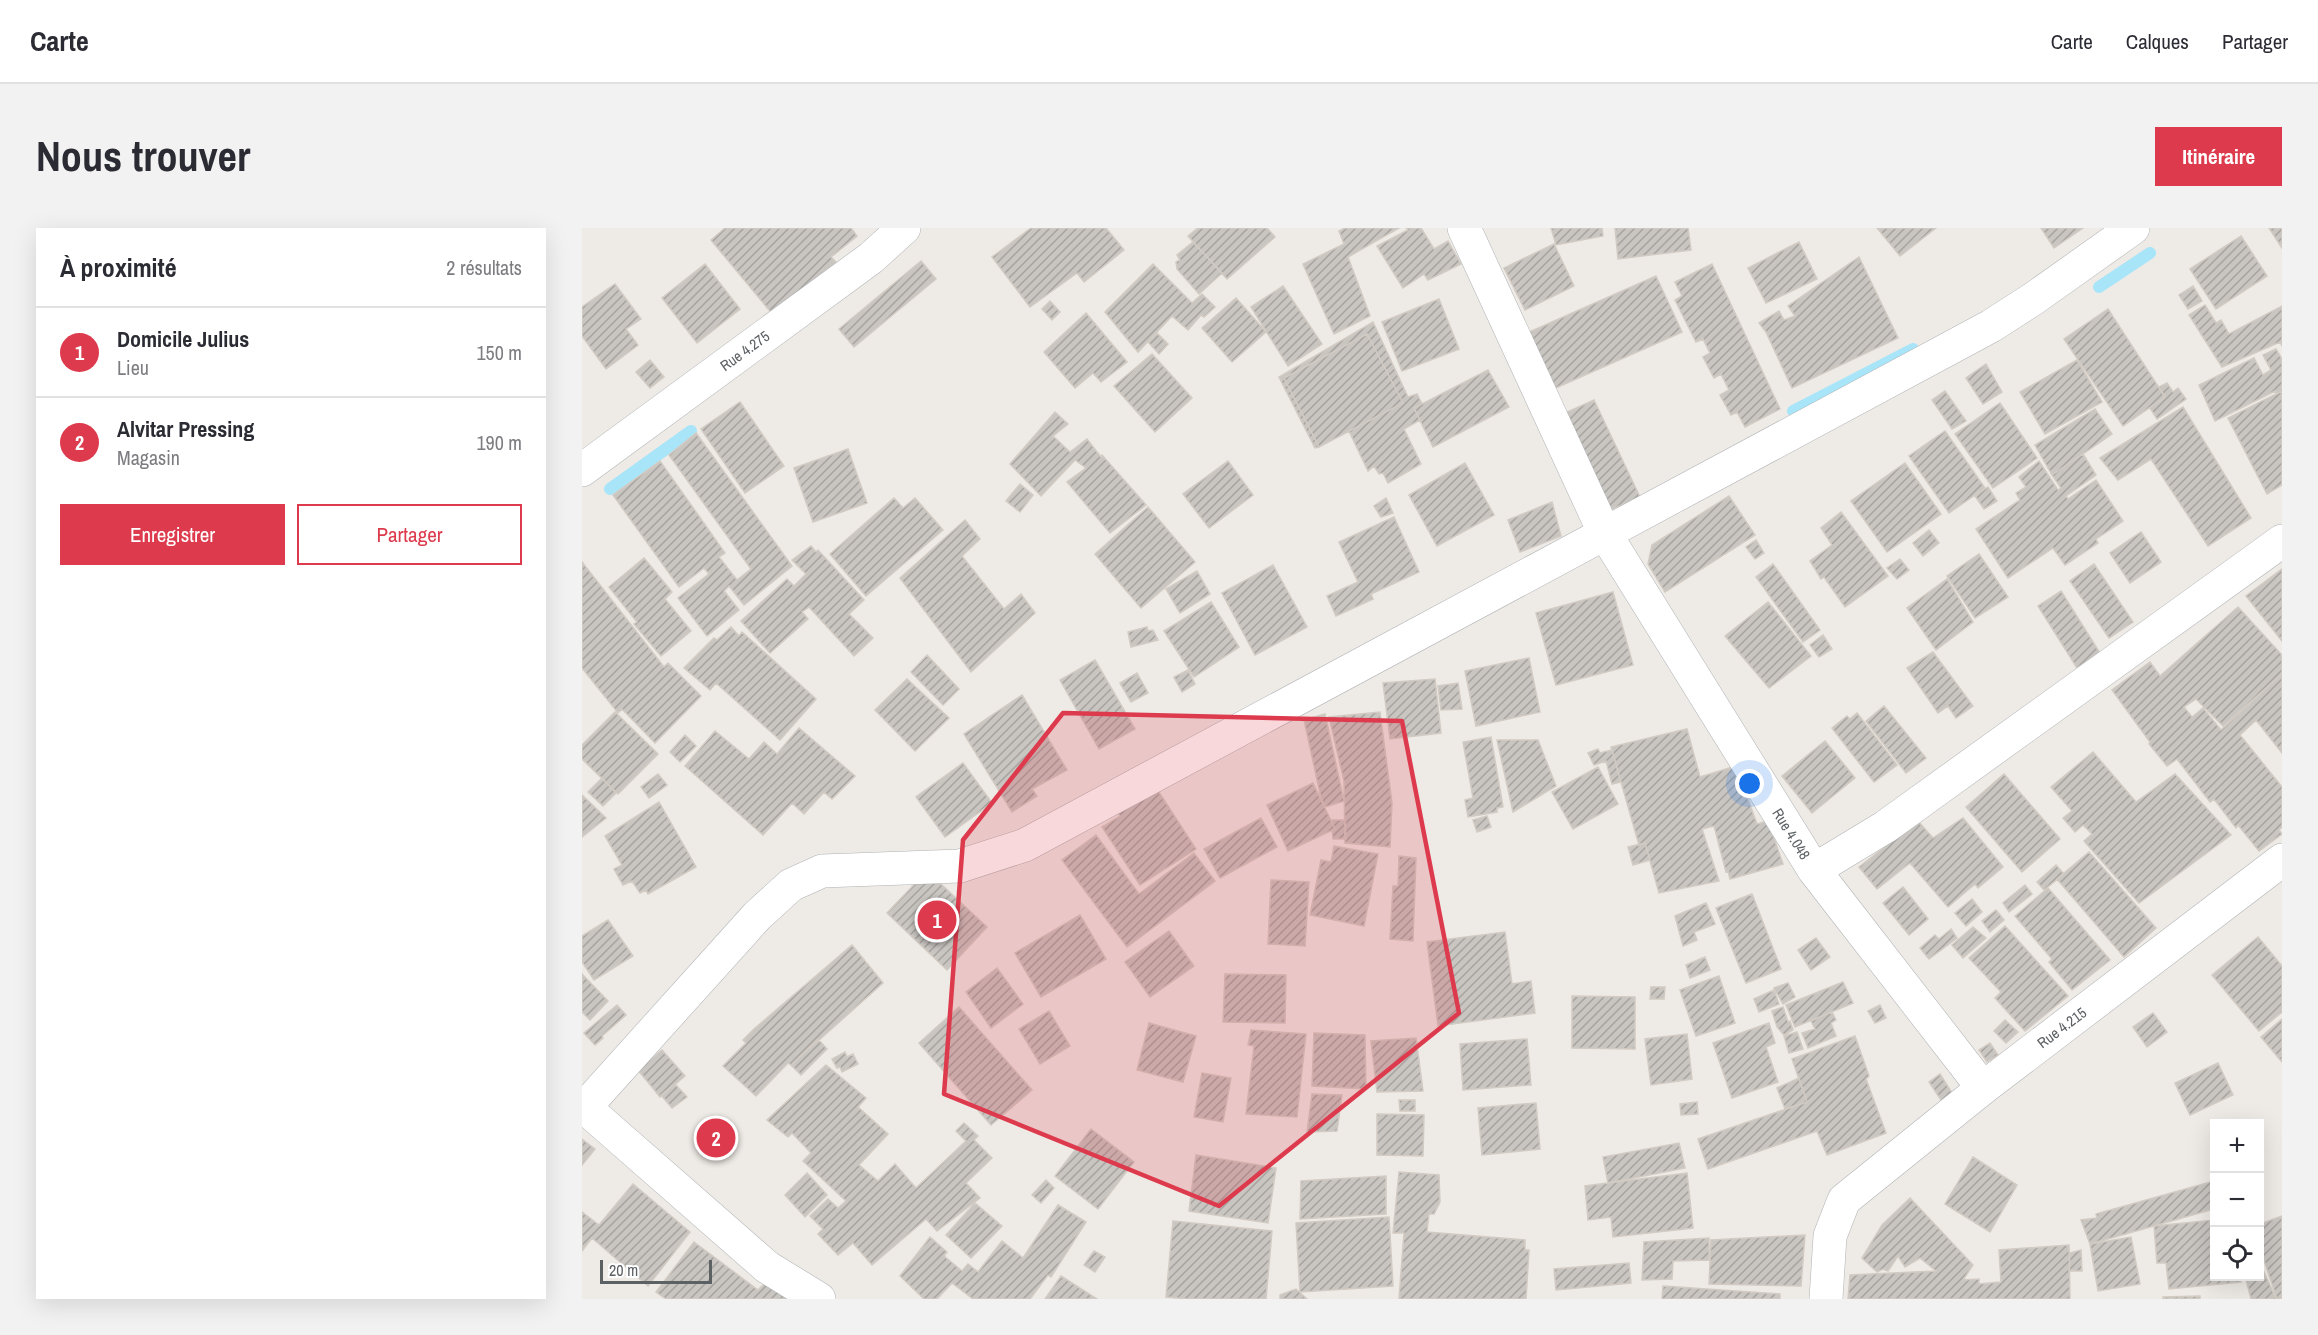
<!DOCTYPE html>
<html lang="fr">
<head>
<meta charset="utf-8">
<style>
	body { margin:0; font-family:"Archivo Narrow",sans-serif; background:#f2f2f3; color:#2b2b33 }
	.controls { position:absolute; right:18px; bottom:18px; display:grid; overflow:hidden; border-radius:0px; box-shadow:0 6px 24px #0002 }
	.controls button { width:54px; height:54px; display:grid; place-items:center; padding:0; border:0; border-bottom:2px solid #e1e1e2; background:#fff; color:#2b2b33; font:30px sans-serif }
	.scale { position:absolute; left:18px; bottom:15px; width:112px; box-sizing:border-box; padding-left:6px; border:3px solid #5c6164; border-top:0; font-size:16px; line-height:21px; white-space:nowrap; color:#5c6164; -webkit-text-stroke:4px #fff; paint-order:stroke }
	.you { position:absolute; left:1168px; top:556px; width:21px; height:21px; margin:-15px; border:4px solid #fff; border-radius:50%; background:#1a73e8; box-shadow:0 0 0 9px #1a73e833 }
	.badge { display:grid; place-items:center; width:39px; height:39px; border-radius:50%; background:#dd3b4d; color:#fff; font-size:20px; font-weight:700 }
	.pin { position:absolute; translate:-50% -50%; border:3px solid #fff; box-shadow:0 2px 6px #0006 }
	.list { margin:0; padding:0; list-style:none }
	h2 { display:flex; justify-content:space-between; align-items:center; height:78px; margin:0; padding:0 24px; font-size:26px }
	h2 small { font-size:20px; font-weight:400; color:#7c7c81 }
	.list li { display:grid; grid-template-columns:39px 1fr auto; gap:18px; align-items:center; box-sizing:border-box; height:90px; padding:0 24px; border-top:2px solid #e1e1e2 }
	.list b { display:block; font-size:22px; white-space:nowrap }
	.list p { margin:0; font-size:20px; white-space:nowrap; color:#7c7c81 }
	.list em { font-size:20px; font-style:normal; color:#7c7c81 }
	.actions { display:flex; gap:12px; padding:18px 24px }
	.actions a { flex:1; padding:14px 0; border:2px solid #dd3b4d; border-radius:0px; text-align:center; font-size:21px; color:#dd3b4d }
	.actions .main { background:#dd3b4d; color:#fff }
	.icon { flex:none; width:33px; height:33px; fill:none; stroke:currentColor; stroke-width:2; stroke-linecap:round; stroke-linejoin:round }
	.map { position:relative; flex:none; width:1700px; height:1071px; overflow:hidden; border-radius:0px }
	header { display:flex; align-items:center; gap:36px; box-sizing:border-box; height:84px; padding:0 30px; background:#fff; border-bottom:2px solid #e1e1e2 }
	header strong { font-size:28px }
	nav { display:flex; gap:33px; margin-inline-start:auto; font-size:21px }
	.intro { display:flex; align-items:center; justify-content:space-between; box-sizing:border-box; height:144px; padding:0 36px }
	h1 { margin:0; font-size:42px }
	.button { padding:15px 27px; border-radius:0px; background:#dd3b4d; color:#fff; font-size:21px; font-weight:700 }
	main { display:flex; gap:36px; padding:0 36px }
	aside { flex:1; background:#fff; border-radius:0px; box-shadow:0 6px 24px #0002 }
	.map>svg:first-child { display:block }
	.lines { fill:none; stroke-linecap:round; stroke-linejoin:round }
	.stream { stroke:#a9e5f9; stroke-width:12 }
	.building { fill:url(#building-hatch); stroke:#d2cbc3; stroke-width:1.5 }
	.minor-casing { stroke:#b0b3b6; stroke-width:34 }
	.minor { stroke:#fff; stroke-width:33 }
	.marked { fill:#dd3b4d; fill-opacity:0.2; stroke:#dd3b4d; stroke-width:4.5; stroke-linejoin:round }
	.labels { text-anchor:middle; stroke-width:5; stroke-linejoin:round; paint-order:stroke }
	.street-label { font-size:15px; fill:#5c6164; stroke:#fff }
</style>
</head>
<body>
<header>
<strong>Carte</strong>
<nav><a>Carte</a><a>Calques</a><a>Partager</a></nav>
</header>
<div class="intro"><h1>Nous trouver</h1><a class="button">Itinéraire</a></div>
<main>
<aside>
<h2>À proximité<small>2 résultats</small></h2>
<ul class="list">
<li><span class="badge">1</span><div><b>Domicile Julius</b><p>Lieu</p></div><em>150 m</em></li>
<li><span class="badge">2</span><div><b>Alvitar Pressing</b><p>Magasin</p></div><em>190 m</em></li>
</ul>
<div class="actions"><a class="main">Enregistrer</a><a>Partager</a></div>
</aside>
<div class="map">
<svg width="1700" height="1071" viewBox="0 0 1700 1071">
	<defs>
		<pattern id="building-hatch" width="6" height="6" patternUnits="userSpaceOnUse" patternTransform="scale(1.5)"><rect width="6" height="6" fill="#c9c5c1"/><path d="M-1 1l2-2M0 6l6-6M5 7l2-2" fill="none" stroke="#a6a3a0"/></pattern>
	</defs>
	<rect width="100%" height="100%" fill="#eeeae5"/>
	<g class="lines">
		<path class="stream" d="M1517,59l51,-34
			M1211,183l120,-62
			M28,261l81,-58"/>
	</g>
	<path class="building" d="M143,0h126l6,8 -26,21 5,5 -62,54 -63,-76z
		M449,0h75l18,22 -40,32 -7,-9 -47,34 -38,-50z
		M616,0h69l8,9 -48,42 -39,-43z
		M763,0h54l-51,29 22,59 -36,18 -31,-70 41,-20 -5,-13z
		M824,0h15l13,21 14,-8 13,23 -33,16 -4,-6 -21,14 -26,-42 31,-16z
		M969,0h51l1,8 -47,9z
		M1033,0h73l3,22 -73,9z
		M1295,0h59l-36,28z
		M1459,0h42l-29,20z
		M1687,0h13v20z
		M1659,8l26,40 -51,33 -26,-40z
		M611,14l29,31 -23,21 -22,-25 -1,-7 4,-2 -3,-5z
		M1217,14l18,37 -51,24 -18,-35z
		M972,16l20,42 -49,24 -21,-42z
		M1277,29l39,81 -106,50 -26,-56 -7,-9 20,-12 5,9 11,-4 -7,-10z
		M339,33l15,18 -82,68 -15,-18z
		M123,36l35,45 -43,34 -35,-45z
		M571,36l39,39 10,-9 13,13 -11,10 -3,-2 -13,15 -16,-14 -34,36 -33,-40z
		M1130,36l68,145 -35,18 -8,-15 -6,3 -11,-20 9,-5 -8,-16 -7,4 -11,-21 7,-4 -7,-14 -7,3 -21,-42 7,-4 -7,-14z
		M1074,48l26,56 -133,59 -24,-57z
		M33,56l26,35 -15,10 12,16 -32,24 -24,-33v-29z
		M701,58l39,58 -34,22 -37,-59z
		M1611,58l9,15 -14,8 -9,-14z
		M654,70l30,34 -34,30 -30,-34z
		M857,71l20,50 -57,22 -20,-49z
		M468,73l10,11 -8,8 -10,-11z
		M1623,77l11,18 5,-3 8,14 53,-28v40l-2,-4 -58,25 -33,-52z
		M1526,81l57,88 -42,29 -59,-87z
		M504,85l41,49 -26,20 -8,-9 -18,15 -31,-36z
		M791,94l35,75 9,-3 5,10 -8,4 6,12 -16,9 17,35 -33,19 -5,-10 -4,1 -5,-8 -6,5 -19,-40 54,-28 -36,-69 -83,44 35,69 -4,1 -36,-71z
		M575,105l11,11 -9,10 -11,-12z
		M785,106l36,69 -84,44 -35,-69z
		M1694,121l6,10v32l-5,3 -2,-3 -60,30 -16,-36 55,-27 9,17 8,-5 -8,-15z
		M570,126l40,44 -37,34 -41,-46z
		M68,132l14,17 -14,11 -14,-16z
		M1495,132l25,42 -57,32 -25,-42z
		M1404,136l16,28 -19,12 -17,-26z
		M906,142l21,37 -76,40 -19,-39z
		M1585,155l6,9 5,-4 8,11 -29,20 -7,-11 15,-11 -6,-10z
		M1363,163l21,30 -14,8 -20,-29z
		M1700,163v94l-15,9 -39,-76z
		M1012,172l46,97 -39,17 -45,-97z
		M158,174l44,64 -39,27 -44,-64z
		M1418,175l37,55 -44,30 -38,-54z
		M1601,179l68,111 -43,28 -57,-87 -33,21 -18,-22z
		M1513,181l17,25 -60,41 -17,-30z
		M473,184l13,12 -15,12 17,16 17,-13 14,18 1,-2 44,50 -36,28 -43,-51 19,-14 -11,-8 -34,36 -31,-32z
		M1363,203l40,57 -36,25 -40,-57z
		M114,205l96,133 -48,39 -15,-19 -5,5 15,19 -32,26 -29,-38 31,-24 -5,-6 -25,19 -66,-92 47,-34 65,92 -6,4 18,23 14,-11 -82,-114z
		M266,221l19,54 -54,19 -19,-54z
		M1501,226l13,21 -30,21 2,3 28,-19 27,41 -27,18 2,4 -33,22 -12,-17 -45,30 -32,-49 44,-29 -4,-7 10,-6 -7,-10 20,-16 19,29 3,-2 -9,-13z
		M646,233l25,34 -44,33 -26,-34z
		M883,235l29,52 -57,31 -28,-51z
		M1323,235l36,51 -54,38 -36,-51z
		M438,256l13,11 -13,17 -14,-11z
		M1406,259l9,14 -13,8 -9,-13z
		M1147,268l26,39 -90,57 -17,-28 4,-19z
		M312,270l9,10 12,-10 28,32 -77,66 -36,-42z
		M804,270l7,15 -12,4 -7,-11z
		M970,274l9,34 -41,16 -12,-32z
		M566,279l47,55 -54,46 -46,-54z
		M1259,284l47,64 -43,31 -21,-30 -3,2 -11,-18 22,-16 -11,-17z
		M812,289l25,55 -48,22 2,5 -37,17 -9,-20 31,-14 -19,-40z
		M383,292l15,19 -18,17 42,53 17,-15 14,19 -64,59 -71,-94z
		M1347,302l10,13 -16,13 -10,-13z
		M1559,304l20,30 -31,21 -20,-30z
		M1174,312l8,13 -9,6 -9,-12z
		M229,318l5,6 2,-2 46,50 -15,14 24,24 -19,18 -45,-49 -7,5 6,7 -38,34 -29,-32 46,-42 7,7 12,-12 -14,-14z
		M1397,326l29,43 -33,21 -28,-42z
		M62,330l28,34 -7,7 26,32 -30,25 -27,-32 3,-2 -28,-35z
		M1318,331l9,11 -12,9 -10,-11z
		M0,334l82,105 4,-4 33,33 -46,47 -33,-34 -4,4 -36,-45z
		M1191,336l47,66 -17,12 -47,-65z
		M1512,336l39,58 -24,16 -39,-57z
		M691,337l34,62 -52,28 -33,-62z
		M1700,341v72l-36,-45z
		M615,343l13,23 -30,19 -14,-24z
		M1365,351l26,43 -37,28 -29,-42z
		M1479,363l39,62 -23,15 -39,-62z
		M1031,364l20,73 -77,20 -20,-72z
		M629,374l28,45 -45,30 -30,-46z
		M1186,374l43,54 -42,32 -44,-52z
		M1656,379l44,48v19l-59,52 -27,-27 -12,8 8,10 11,-9 18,22 61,-56v79l-26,-33 -16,15 42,52v40l-3,3 3,4 -23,17 -21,-26 -2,3 -22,-29 -4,3 -33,-43 -10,7 -18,-22 1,-2 -38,-52 38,-28 10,14z
		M149,399l8,9 3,-4 74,67 -36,41 -64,-57 -6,7 -26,-22 30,-30 3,2z
		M565,399l1,4 5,-1 5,10 -27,7 -3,-15z
		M1241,407l9,14 -13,8 -9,-12z
		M1351,424l40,54 -17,12 -8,-12 -10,7 -31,-45z
		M345,427l32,34 -16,16 -32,-33z
		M947,430l11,54 -64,14 -11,-55z
		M513,432l40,69 -36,20 -39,-69z
		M606,442l7,14 -13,8 -8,-15z
		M555,445l11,20 -17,9 -11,-19z
		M325,451l42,39 -34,33 -40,-41z
		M853,451l6,54 -51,6 -7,-56z
		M876,455l4,26 -21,1 -3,-24z
		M440,467l45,75 -35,19 5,7 -25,16 -48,-78z
		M1302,478l42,52 -20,15 -40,-52z
		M33,484l43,42 -40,40 -36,-35v-14z
		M798,484l12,91 -2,44 -45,-4 -1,-62 -15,-64z
		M1275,485l40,52 -23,17 -42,-54 15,-12 3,3z
		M743,486l19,87 -19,6 -4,-9 -17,-78z
		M217,500l56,48 -23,23 -8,-7 -20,22 -12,-11 -29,32 -78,-69 30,-35 34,28 15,-17 13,12z
		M1105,501l13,48 36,-11 21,58 11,-3 15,43 -53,15 -2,-8 -2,1 -12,-46 -12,3 17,52 -60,12 -14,-50 -6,2 -28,-98z
		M103,507l11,11 -16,16 -10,-10z
		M909,509l12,70 -6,1v4l-29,5 -3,-17 8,-2 -10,-56z
		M915,512h41l18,46 -43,26z
		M1243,513l30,37 -43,35 -30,-37z
		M1016,521l2,4 12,-3 9,32 -9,2 -6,-23 -12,4 -6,-12z
		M1511,524l43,50 39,-28 56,61 -92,68 -55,-62 8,-7 -9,-9 -8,7 -12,-14 9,-7 -21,-24z
		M381,535l29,40 -47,34 -29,-40z
		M1016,539l20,37 -45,25 -21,-37z
		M76,546l9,11 -18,13 -8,-11z
		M1422,546l56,65 -38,33 -56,-65z
		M20,550l14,15 -13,13 -15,-14z
		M571,555l43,66 -56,36 -38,-58 18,-11 -6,-8z
		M731,555l22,46 -47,22 -21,-46z
		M0,567l24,23 -24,19z
		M77,574l37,65 -48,27 -2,-4 -6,3 -8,-12 -9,4 -9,-16 8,-4 -17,-29z
		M905,588l4,11 -14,5 -4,-12z
		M679,590l16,29 -57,31 -16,-29z
		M1381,590l40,49 -25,21 -3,-4 -27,23 -38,-44 -33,26 -18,-22 59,-46 15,17z
		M749,592h14l1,19h-13l-1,-9 3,-1z
		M514,607l43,59 55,-41 21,28 -88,66 -65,-87z
		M1063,615l5,17 -17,5 -5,-18z
		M752,618l44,8 -14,72 -54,-11 11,-55 10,2z
		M1507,624l67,76 -32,29 -67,-78z
		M817,628l17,2 -3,83 -23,-2 3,-53h5z
		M1474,637l8,9 -20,16 -7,-8z
		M345,643l60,56 -40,43 -60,-57z
		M689,652l38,2 -4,64 -37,-2z
		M1443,657l7,9 -23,18 -6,-9z
		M1321,659l25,32 -19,16 -26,-32z
		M1466,660l62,72 -38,30 -23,-28 3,-3 -37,-43z
		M1170,666l29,75 -35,14 -30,-75z
		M1390,671l10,13 -16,14 -11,-13z
		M1124,675l9,21 -21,8 3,8 -14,6 -8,-30z
		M1414,682l8,10 -14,12 -8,-11z
		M498,687l26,44 -65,38 -26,-44z
		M26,692l25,36 -39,24 -12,-18v-26z
		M1423,698l63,70 -43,35 -30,-33 6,-6 -32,-34z
		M1391,699l13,11 -23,20 -11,-13z
		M1369,701l6,9 -28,21 -9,-11 15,-13 4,4z
		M587,703l25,35 -44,31 -25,-35z
		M923,704l7,52 19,-3 4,32 -97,13 -11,-84z
		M1676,709l24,29v46l-23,19 -47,-56z
		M1234,710l14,19 -19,13 -13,-20z
		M270,717l31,38 -92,82 -3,-2 -32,33 -33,-30 23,-23 -3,-3 11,-11z
		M1123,729l5,13 -20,8 -4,-13z
		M415,740l26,36 -32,24 -25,-36z
		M0,746l26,27 -18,19 -8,-8z
		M643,746l61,1 -1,48 -62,-1z
		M1137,748l16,47 -39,13 -16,-46z
		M1261,754l10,21 -58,24 -9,-22z
		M1206,755l7,14 -12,7 -9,-16z
		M1069,759h14l-1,12h-14z
		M1192,762l5,14 -20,8 -5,-13z
		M990,768l63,1v52l-63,-1z
		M35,777l9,10 -24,21 1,2 -8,7 -11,-12z
		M1298,777l6,13 -11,5 -7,-12z
		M377,779l73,83 -41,35 -72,-82z
		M1201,779l5,15 2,-1 3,9 -9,5 -7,-8 -5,-16z
		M467,783l21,35 -30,18 -21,-35z
		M1250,784l4,8 -5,3 5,13 -28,12 -6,-15 13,-4 -4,-8z
		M1571,785l14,19 -20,15 -14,-20z
		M1700,791v43l-21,-25z
		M1423,792l13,12 -12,11 -12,-12z
		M567,795l47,13 -13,46 -46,-12z
		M1187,795l6,20 -9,4 12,35 -46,16 -19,-55z
		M669,802l55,4 -9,83 -51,-3 8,-68 -6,-1z
		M1215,804l6,17 -14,4 -5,-17z
		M732,805l51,2 1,54 -54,-3z
		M1105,806l5,45 -41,6 -6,-46z
		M1273,808l14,40 -3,3 20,54 -59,22 -10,-24 -109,38 -10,-30 109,-37 -15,-43z
		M834,810l7,53 -46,1 -6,-51z
		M236,811l9,10 -26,26 -10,-10z
		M945,811l4,46 -68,5 -3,-46z
		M1408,815l8,12 -11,7 -8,-12z
		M80,822l23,26 -25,21 -22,-27z
		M263,824l2,5 6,-3 5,10 -16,8 -2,-5 -3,1 -5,-9z
		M1636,835l15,32 -43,20 -15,-32z
		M244,837l40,33 -8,9 30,27 -29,31 19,16 17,-17 21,24 50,-47 -10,-10 8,-8 14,13 -4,4 18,18 -26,25 14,15 -43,33 -11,-12 -54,46 -19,-22 -15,12 -20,-21 5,-5 -13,-13 18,-17 10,9 8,-7 -43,-40 8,-8 -19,-20 -4,4 -21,-17z
		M620,845l29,5 -8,44 -29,-5z
		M1358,846l14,22 -11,7 -14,-21z
		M1217,850l8,24 -22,7 -8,-21z
		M93,856l12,13 -15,11 -11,-13z
		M730,866l30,1 -5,36 -30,1z
		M817,872h16v11h-15z
		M1115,874l1,12 -17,1 -1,-11z
		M954,875l4,46 -58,6 -4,-47z
		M795,886l47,1 -1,41 -46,-1z
		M138,892l13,12 -21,24 -13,-11z
		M509,901l43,33 -36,47 -43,-33z
		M0,911l13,10 -13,16z
		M1097,915l6,25 -77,15 -5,-26z
		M614,927l80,13 -8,55 -79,-12z
		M1391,929l44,28 -27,47 -45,-28z
		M817,944l40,3 1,27 -6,12h-5l-2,18 98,8v10h4l-3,49h-127l5,-66h-11z
		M225,945l20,22 -22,22 -20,-22z
		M1105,945l6,55 -80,9 -2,-20 -23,3 -3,-34z
		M804,948v38l-86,5 1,-38z
		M464,952l8,8 -13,15 -9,-8z
		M1632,953v28l-124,35 -9,-24 16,-2 -1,-4z
		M51,956l57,48 -42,54 -56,-48 -10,13v-39l17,13z
		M1328,970l63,67 -10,15 16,-1v5l22,-2 -2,-32 70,-5 1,54h-222l2,-24 86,-4 -16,-13 -15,9 -7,-11 -10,15 -5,-2 -6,3 -15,-14 20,-33z
		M393,975l27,23 -31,32 -25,-23z
		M476,977l28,17 -35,55 -3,-2 -18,24h-57l-21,-16 -15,16h-13l-24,-23 30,-39 17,15 -3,4 18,15 6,-7 10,8 24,-31 21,17z
		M1700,988v82l-5,1 -17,-51v-24z
		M807,989l4,69 -93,6 -4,-69z
		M1632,992v56h26l1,6 -72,7 -3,-26h-9l-3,-37z
		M591,993l99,10 -6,68h-78l-22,-2z
		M1223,1007l-4,51 -92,-2 2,-44z
		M1549,1009l9,47 -42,7 -8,-47z
		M1127,1010v22l-36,1 -1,18 -30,1 2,-38z
		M112,1014l64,48 9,-9 22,18h-123l-10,-7z
		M1499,1022l1,21h-13l1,-18z
		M512,1023l11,6 -10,15 -11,-7z
		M1047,1035l2,20 -75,7 -2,-21z
		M1681,1042l11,24 2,5h-25l-6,-23h15v-5z
		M479,1048l36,23h-52z
		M1081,1058l117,8v5h-118z
		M714,1061l11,10h-27v-4z
		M1618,1068v3h-37v-2z"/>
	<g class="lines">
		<g class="minor-casing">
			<path id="minor" d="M882,0l140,304 210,338 169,218
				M0,242l289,-212 33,-30
				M1232,642l71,-43 397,-286
				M0,877l185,162 52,32
				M3,879l172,-191 34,-31 31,-14 138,-5 65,-21 966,-519 42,-27 100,-71
				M1244,1071l4,-63 14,-36 139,-112 299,-228"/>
		</g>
		<use href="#minor" class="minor"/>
	</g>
	<path class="marked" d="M481,485l339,8 57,292 -240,193 -275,-112 19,-254z"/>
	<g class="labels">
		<g class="street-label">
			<text transform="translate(163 123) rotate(-36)" y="5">Rue 4.275</text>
			<text transform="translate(1209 606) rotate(58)" y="5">Rue 4.048</text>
			<text transform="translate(1480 800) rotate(-37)" y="5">Rue 4.215</text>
		</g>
	</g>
</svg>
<div class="controls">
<button>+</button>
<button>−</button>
<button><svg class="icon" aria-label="locate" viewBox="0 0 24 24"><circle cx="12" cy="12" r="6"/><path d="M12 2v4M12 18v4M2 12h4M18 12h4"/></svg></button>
</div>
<div class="scale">20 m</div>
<div class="you"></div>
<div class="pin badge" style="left:355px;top:692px">1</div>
<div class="pin badge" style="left:134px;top:910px">2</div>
</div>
</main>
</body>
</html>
